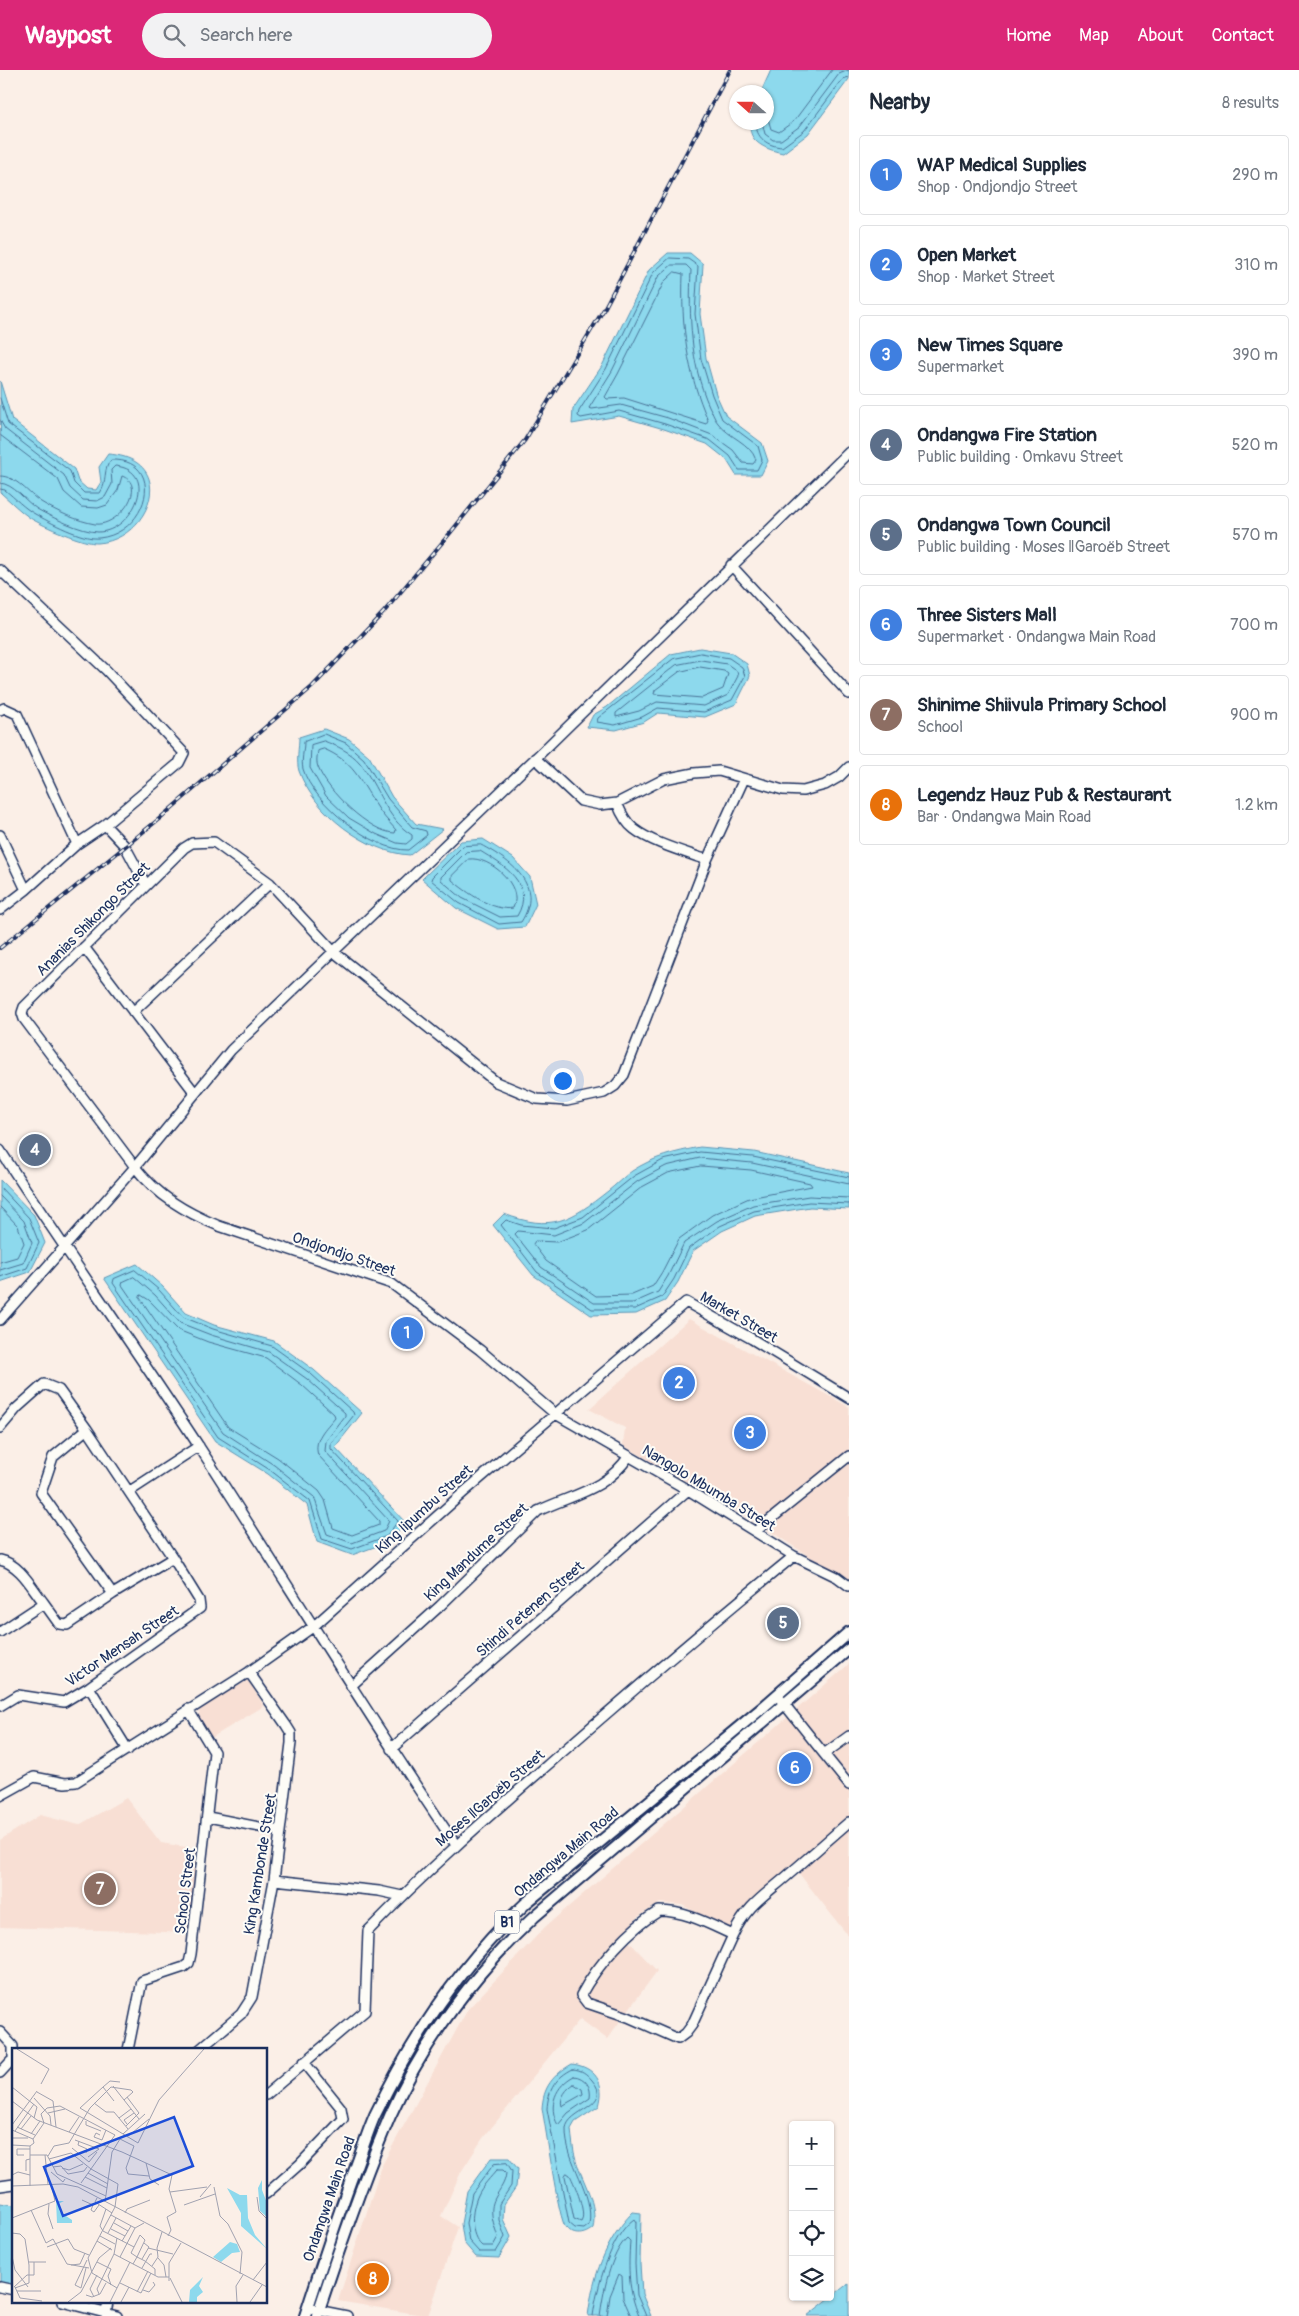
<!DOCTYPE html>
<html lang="en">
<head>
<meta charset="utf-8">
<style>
	body { margin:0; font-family:Pangolin,sans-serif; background:#f2f2f3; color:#1f2937 }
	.controls { position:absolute; right:15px; bottom:15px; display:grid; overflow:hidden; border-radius:5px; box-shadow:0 1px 4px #0004 }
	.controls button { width:45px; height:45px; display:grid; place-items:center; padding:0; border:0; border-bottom:1px solid #e0e1e3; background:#fff; color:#1f2937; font:25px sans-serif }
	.compass { position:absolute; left:729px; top:15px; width:45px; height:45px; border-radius:50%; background:#fff; box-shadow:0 1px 4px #0004; rotate:291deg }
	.you { position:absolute; left:562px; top:1010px; width:18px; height:18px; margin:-12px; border:4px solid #fff; border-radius:50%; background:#1a73e8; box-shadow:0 0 0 8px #1a73e833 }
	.badge { display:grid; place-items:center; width:32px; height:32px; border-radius:50%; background:#db2777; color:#fff; font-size:16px; font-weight:700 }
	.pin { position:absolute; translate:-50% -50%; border:2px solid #fff; box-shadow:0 1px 5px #0006 }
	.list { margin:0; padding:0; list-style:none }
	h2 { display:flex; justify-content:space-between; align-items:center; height:65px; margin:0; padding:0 20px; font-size:21px }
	h2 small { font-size:16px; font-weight:400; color:#747a83 }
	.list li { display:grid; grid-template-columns:32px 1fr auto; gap:15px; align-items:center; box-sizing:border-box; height:80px; margin:0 10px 10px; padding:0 10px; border:1px solid #e0e1e3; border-radius:5px }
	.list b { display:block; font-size:19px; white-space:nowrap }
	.list p { margin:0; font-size:16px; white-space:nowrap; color:#747a83 }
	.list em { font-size:16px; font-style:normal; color:#747a83 }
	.icon { flex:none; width:28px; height:28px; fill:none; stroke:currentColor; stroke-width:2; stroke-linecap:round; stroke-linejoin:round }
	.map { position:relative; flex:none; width:849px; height:2246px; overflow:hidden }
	header { display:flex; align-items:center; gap:30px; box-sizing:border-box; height:70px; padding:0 25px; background:#db2777; color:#fff }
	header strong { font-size:24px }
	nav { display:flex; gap:28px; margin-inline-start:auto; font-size:18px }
	.search { width:350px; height:45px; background:#f2f2f3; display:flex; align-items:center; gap:12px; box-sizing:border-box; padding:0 18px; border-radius:28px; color:#747a83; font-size:19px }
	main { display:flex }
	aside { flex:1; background:#fff }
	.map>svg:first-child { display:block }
	.built { fill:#f8dfd4 }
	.water { fill:#8dd9ed; stroke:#5f95b4 }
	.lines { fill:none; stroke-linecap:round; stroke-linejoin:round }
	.shore { stroke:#497397; stroke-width:1 }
	.minor-casing { stroke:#1b2f5e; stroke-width:12 }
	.major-casing { stroke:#1b2f5e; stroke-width:14 }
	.minor { stroke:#fdfcf7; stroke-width:9 }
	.major { stroke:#fdfcf7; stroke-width:10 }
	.rail-casing { stroke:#1b2f5e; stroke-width:4 }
	.rail { stroke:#fdfcf7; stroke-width:2; stroke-dasharray:5.5; stroke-linecap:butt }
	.labels { text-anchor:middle; stroke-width:4; stroke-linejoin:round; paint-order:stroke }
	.shield { fill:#fdfcf7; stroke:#5f6c8c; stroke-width:1 }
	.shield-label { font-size:14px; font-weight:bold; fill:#1b2f5e }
	.street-label { font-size:15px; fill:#1b2f5e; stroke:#fdfcf7 }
	.inset-road { fill:none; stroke:#a1a2b0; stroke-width:1 }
	.view { fill:#1d4ed8; fill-opacity:0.15; stroke:#1d4ed8; stroke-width:2.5 }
	.inset-edge { fill:none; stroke:#1b2f5e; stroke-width:2.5 }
</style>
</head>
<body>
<header>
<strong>Waypost</strong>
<div class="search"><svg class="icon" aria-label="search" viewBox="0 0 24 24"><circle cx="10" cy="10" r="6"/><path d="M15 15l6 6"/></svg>Search here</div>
<nav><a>Home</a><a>Map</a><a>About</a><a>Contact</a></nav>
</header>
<main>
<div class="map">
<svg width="849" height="2246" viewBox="0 0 849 2246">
	<rect width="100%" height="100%" fill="#fbefe7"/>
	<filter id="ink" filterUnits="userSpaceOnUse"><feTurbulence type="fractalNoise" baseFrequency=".02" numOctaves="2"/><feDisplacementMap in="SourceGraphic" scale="10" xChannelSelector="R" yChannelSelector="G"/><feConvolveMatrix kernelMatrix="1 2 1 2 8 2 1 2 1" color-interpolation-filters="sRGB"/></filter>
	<g filter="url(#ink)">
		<path class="built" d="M689,1249l160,88v175l-93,-60 -133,-77 2,-17 -36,-19z
			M849,1594v273l-55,-70 -38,30 -26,33 -48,-25 -22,-2 -21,13 -17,18 35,37 -50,68 -27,-20 -97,119 -22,34 -20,44 17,11 -30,89 -90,-15 44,-136 86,-156 77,-82z
			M248,1610l16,26 -53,32 -13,-20 2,-9z
			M126,1728l35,45 44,7 -11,83 -194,-6v-87l40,-25 39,10z"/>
		<path class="water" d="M771,0h78v9l-41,55 -25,19c-15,-3 -37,-11 -32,-30l15,-1v-30h-5z
			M668,183h22l13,11 -3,50 6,44 10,36 10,22 36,27 6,18 -7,14h-25l-10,-16 -19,-15 -43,-15 -45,-13 -47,8 1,-15 29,-43 47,-96z
			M0,311l12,39 62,49 4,12 9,8 9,1 5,-8 -2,-15 9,-13c72,5 42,86 -10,89 -14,1 -55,-17 -68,-25 -10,-7 -20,-17 -29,-25z
			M700,578l31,5 16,11 3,12 -14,28 -31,13 -47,-4 -14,9 -28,8 -29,-3 6,-12 14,-8 64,-53z
			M324,659l25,10 20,17 23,41 24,27 27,5 -33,26c-43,-2 -97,-43 -111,-84 -3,-9 0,-24 0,-34z
			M483,769l30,19 17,19 6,27 -11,23 -27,2 -42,-21 -34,-29 39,-38z
			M700,1077l54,5 95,21v36l-39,-2 -55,9 -33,15 -29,20 -15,31 -13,19 -29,13 -45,1 -58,-40 -40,-50 11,-11c48,18 66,7 104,-23 8,-6 15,-14 24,-20 21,-14 43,-19 68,-24z
			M0,1110l34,35 11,28 -15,29 -30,10z
			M137,1194l26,23 23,26 28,12 60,16 40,29 48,43 -27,34 70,75 -14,19 -39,14 -35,-13 -10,-37 -39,-31 -53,-33 -111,-163z
			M572,1994c23,3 34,19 27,42l-24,16 -4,7c1,10 2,21 5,31 7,23 22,43 17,68 -8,7 -19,9 -27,0 -8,-9 -20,-101 -24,-119 1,-22 11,-34 30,-45z
			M491,2088h18l9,11 -2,18 -12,17 -1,15 8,18 -12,21 -23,-1 -12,-14 -3,-19 6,-33z
			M0,2133l14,2v81l-14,-4z
			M633,2142l8,1 -1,51 2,30 9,22h-63c5,-39 17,-76 45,-104z
			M849,2213v33h-42z"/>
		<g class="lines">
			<path class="shore" d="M766,42l5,17 8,3 15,-11 38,-51
				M756,52c-1,16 12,24 26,25l22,-16 39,-52 6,-2
				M762,52l3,12 8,6h8l19,-14 39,-52 10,-4
				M670,188l18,1 10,7 -3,48 6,45 11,36 10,24 36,27 4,14 -5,10h-18l-9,-14 -20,-16 -45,-16 -46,-13 -38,7 -3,-2 1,-5 27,-42 47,-96z
				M672,195h14l5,5c-2,46 -1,93 18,136 3,5 5,13 9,17 11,15 32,19 38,37l-3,4 -10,-1 -10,-13 -21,-15 -44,-17 -47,-13 -29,4 -3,-1 23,-37 46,-94z
				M675,202l8,2c-2,51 4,99 25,146l-2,4 -82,-26 -17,1 -2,-2 13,-23 46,-92z
				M0,328l8,26 62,47 4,12 10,10h16c8,-11 2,-23 11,-33 55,-2 39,73 -12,78 -16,2 -50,-16 -64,-24 -11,-6 -20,-16 -30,-24l-5,-1
				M0,350l5,9 59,46 6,13 13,12 14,1 8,-4 7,-13 -1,-14 4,-4c46,4 18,66 -17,66 -16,0 -47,-15 -61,-23 -12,-8 -23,-25 -37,-26
				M0,365l58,44 6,13 17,15 17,1 9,-3 11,-15 4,-14c27,10 -4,51 -27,48 -17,-3 -38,-12 -54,-22 -13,-8 -24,-26 -41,-26
				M701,583l28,5 13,9 3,9 -13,24 -28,12 -46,-4 -16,9 -27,8 -18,-3 1,-4 75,-59z
				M701,590l26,4 10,7 1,5 -10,19 -24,11 -47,-4 -18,9 -23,6v-4l60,-48z
				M700,597l24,4 4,3 -5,15 -21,9 -48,-4 1,-4 24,-18z
				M324,664l22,9 18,16 24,40 24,28 14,4 1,4 -19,15c-35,1 -95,-47 -105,-81 -2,-8 1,-19 1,-27z
				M324,671c13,5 27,11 36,22 18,23 26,56 52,72v4l-6,5 -9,-1 -21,-9 -27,-16 -23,-22 -16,-28 1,-23z
				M324,679c30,13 35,30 52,56 5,9 13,17 20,25l-1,3c-25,0 -69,-43 -77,-66 -2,-5 -1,-11 0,-16z
				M481,775c30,16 64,40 40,77l-22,2 -40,-21 -28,-23 1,-3 31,-31z
				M480,781c23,14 56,33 37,65l-17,1 -38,-19 -21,-18v-3l25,-25z
				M469,789c21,-3 55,27 44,49 -19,4 -47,-16 -61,-28v-4z
				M701,1096l50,4 59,13 2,3 -63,12 -37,17 -33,24 -17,33 -9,14 -21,9 -36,1 -50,-35 -13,-17 2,-3 22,1 31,-12 54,-43 26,-14z
				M849,1107l-96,-20 -53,-5 -37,8 -29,16 -51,41 -29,11 -33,-3 -15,-5 -5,5 36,47 55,37h43l27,-12 12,-18 15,-31 31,-22 34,-15 55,-9 40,2
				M849,1114l-97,-21 -52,-5 -34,8 -28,15 -54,42 -30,12 -36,-4 -3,3 26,33 53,36h39l25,-11 10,-16 16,-33 33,-22 36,-16 56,-9 40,2
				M0,1117l29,31 10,25 -12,25 -27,9
				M0,1126l24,25 8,22 -9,20 -23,7
				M0,1137l18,19 6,17 -7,14 -17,5
				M135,1200l24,20 24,27 30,12 59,17 39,28 42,38 1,3 -23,29v5l67,72 -11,15 -35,13 -30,-10 -12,-38 -40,-31 -52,-33 -105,-154 1,-4z
				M134,1207l21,18 25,28 31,12 58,17 38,27 38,34v3l-19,25 -1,10 64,70 -5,10 -32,12 -25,-9 -13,-37 -40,-32 -51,-33 -101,-147 1,-3z
				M141,1225l8,5 29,30 30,12 58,16 36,27 32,29 1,3c-9,11 -22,22 -17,38l61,66v4l-27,10 -19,-7 -8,-28 -6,-9 -41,-33 -50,-31 -88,-129z
				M573,1999c9,1 13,4 19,11 23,26 -25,29 -26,49 -1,33 29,64 23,96l-5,4 -9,-1 -6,-5 -22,-114c1,-19 9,-32 26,-40z
				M574,2006c11,1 18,11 16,22l-22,15 -10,12c-11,-19 -2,-40 16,-49z
				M574,2014l8,5 1,5 -21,12c-3,-8 5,-18 12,-22z
				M507,2093l5,8 -1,15 -12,18v16l6,17 -9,15h-17l-10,-11 -3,-18 6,-30 22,-29z
				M497,2100h6l3,3c-1,11 -6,15 -11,25 -7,13 -1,27 3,39l-5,9h-11c-13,-11 -11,-36 -4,-51 4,-9 13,-18 19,-25z
				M567,2103l3,2c5,10 17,38 11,47l-7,-3 -9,-43z
				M593,2246c4,-28 17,-80 41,-97l2,3 -1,42 2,31 9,21
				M600,2246c3,-22 10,-62 27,-78l3,3c-2,28 -2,49 9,75
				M607,2246l3,-20 9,-22 3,2 1,22 8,18"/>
			<g class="minor-casing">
				<path id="minor" d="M731,495l118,129
					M0,500l106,100 78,83 -5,10 -74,62 -28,19 -51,46 -26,20
					M0,640l4,-2 13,6 60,130
					M535,688l46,43 19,4 17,-2 47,-24 30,-6 25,-2 64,19 20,1 22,-6 14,-8 10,-10
					M744,709l-37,81 -83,215 -9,11 -11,7 -37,8 -30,-2 -41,-17 -162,-130 -64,-69 -56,-41 -22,1 -8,5 -160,159 -2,6 2,6 111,148c23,29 50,45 84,59l173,58 88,66 74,63 134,77 106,66 43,21 12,9
					M617,733c4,10 9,20 17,26 18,14 51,23 73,31
					M105,755l20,21 21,39
					M0,765l26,55
					M84,877l111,146
					M133,942l137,-129
					M0,1080c65,100 135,198 200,298 86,133 167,267 256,397
					M0,1250l135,-153 96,-117 315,-302 303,-296
					M0,1358l17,-20 27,-24 15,6 28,39 -34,28 -12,36 72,101
					M130,1421l69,-45
					M756,1461l93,-75
					M0,1490c20,4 32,28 44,43
					M0,1562l44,-29 15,21 8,1 46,-31 60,-36
					M351,1616l89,-80 98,-95c35,-17 67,-20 91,-55
					M89,1617l39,63
					M777,1625l47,59 25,-18
					M0,1636l18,-11 46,7 25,-15 111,-79 -1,-8 -26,-42 -86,-129
					M391,1679l297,-259
					M824,1684l25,31
					M0,1726l34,-19 31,6 11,-1 173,-110 65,-46 149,-133 223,-191 66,37 97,59
					M208,1747l72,14
					M274,1810l105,11 23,5
					M659,1841c27,0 50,13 74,24l-41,90 -6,8 -8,6 -50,-22 -41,-14 -6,-8c16,-30 49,-67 78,-84z
					M733,1865c14,-30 31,-39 54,-59 21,-18 41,-36 62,-54
					M0,1962l13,14v13l-13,14
					M128,1980l14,-69 42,-14 5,-4 2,-9 23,-202 -26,-43
					M199,1980l42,-36 11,-17 22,-117 17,-137v-10l-5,-8 -37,-53
					M266,2025l99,-84 3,-80c61,-63 127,-120 192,-177 77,-67 155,-134 234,-198
					M0,2116l14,-2
					M266,2124l34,-30 43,-45 -2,-11 -37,-46
					M0,2217l14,3
					M62,2232l55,14
					M312,2239l35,7
					M106,2243l2,-11"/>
			</g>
			<g class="major-casing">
				<path id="major" d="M305,2246c16,-49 32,-99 50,-147 7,-18 12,-36 20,-54 37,-77 88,-153 151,-212l235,-194 88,-77
					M317,2246c22,-67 45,-135 73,-200 33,-74 85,-144 144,-199l315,-268"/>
			</g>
			<use href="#minor" class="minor"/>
			<use href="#major" class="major"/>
			<g class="rail-casing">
				<path id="rail" d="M0,878l159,-129 153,-132 71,-74 68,-81 74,-92 79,-131 126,-239"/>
			</g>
			<use href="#rail" class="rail"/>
		</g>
	</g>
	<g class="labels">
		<rect class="shield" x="494.5" y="1840.5" width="25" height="23" rx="4"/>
		<g class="shield-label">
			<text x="507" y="1857">B1</text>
		</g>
		<g class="street-label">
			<text transform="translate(93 849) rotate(-45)" y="5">Ananias Shikongo Street</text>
			<text transform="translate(344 1184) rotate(19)" y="5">Ondjondjo Street</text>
			<text transform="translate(739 1247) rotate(30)" y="5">Market Street</text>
			<text transform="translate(709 1418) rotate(31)" y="5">Nangolo Mbumba Street</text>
			<text transform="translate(424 1439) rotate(-42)" y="5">King Iipumbu Street</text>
			<text transform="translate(476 1482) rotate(-43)" y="5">King Mandume Street</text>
			<text transform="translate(530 1539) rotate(-41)" y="5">Shindi Petenen Street</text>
			<text transform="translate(122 1576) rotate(-34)" y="5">Victor Mensah Street</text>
			<text transform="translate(490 1728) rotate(-41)" y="5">Moses ǁGaroëb Street</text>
			<text transform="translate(566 1782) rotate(-40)" y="5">Ondangwa Main Road</text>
			<text transform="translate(260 1794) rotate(-81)" y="5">King Kambonde Street</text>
			<text transform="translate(185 1821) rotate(-83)" y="5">School Street</text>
			<text transform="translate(329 2129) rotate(-71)" y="5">Ondangwa Main Road</text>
		</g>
	</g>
	<g transform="translate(12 1978)">
		<rect width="255" height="255" fill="#fbefe7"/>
		<path d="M250,132v10l5,13v14l-7,-6 -2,-23zM215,140l13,7h7l1,23 7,17 12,14 -26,-23v-13zM44,153h8l-6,3 2,8 12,8v3h-15zM218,194l7,2 3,8 -8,1 -11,9 -8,-5zM191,229l-4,9 4,6 -6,5v5h-8l1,-12z" fill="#8dd9ed"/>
		<path class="inset-road" d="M5,1l32,20 -8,15M101,38l26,33M0,39l25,20 -3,11M91,39l7,-6 10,1M25,44l16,9 3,26M22,50l16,18 1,9M0,53l25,19 85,32 50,23 -3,14 7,23 -9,5 4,13 -3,6M102,53l-11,-14 -23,21 58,35 21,-43 45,-51M82,55l12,9h8l14,17M36,65l17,-4M107,70l12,-9M74,73v4l15,6M32,75l-3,-9 6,-6 13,-2 55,29 -34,48M115,76l-3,-4 10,-7M0,77l25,-34M114,78l13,-13 -12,-16M5,79l18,8M9,81l10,-13M0,82l21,9 1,4 -4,3M3,83l19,-27M57,84l10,-15M19,86l9,-13M111,86l22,-20M88,87l-4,-2 -2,4 8,3 4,-10M115,89l22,-18M0,90h16M21,91l11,-16M63,92l24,9 -11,8M67,93l-1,4 9,4 -1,4M0,97l18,1v40M60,100l17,14 8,-10M12,107h-7v-6h13M18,107h17l10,19 49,22M33,107l3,29M36,108l6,-10 15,-3 21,-35 21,-21 20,3 2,2 -9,8M37,111l22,-6 20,16 27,15 -3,23 -27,51 4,15M134,115l4,16 9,6M41,119l8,-1 7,8 16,-3 3,-4M50,120l7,2 14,-6M14,123v-11l4,-1M39,124l12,10 2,-3M76,125l20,11M0,127l6,-3 12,3M73,129l22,11M0,138l51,-2 15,3 189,100M202,139l6,29 8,8 14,28 -2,22M158,144l37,-5M188,149l11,-13M245,149l2,14 8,8M85,150l-2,4 17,11M70,152l11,5 -2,5 3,2 5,-7M93,154l7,-50 8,-13 14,7 -8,22 2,6 21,2M37,156l-1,10 5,15M172,157l31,-11M19,162l15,33 7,-4 14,25 22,4M113,165l2,-4 23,-9M99,167l24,13M0,170l43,-17 -4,-17M102,175l14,8M99,181l14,7M91,183l31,16M91,183l-3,-5 6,-17M0,185l8,1 5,5 4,26v18l-14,5M96,185l8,-15M128,187l5,5 -8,17 -6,-4zM88,188l15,8M85,193l15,9M110,193l9,-15M35,199l21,-8 6,10 15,6M136,200l25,6M102,206l44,23h11M0,208l3,14 13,17M108,209l15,-29 9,-5M146,210l6,7 2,12M130,211l7,-12 -5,-4M17,214h17M85,214l14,7 -3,7 3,9M121,216l4,-7 8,4 10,8v6M59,217l9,-1 5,-11M140,218l6,-9 -1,-9 5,-16M74,220l-5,20 -6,-3 12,-25M130,220l8,-14h2M80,225l25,15M158,230l12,24M241,232l14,-18M157,233v-18l12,-20M108,235l21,10 10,-20M2,239l13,-12h7v-13M3,239l5,11 22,3M131,242l6,2 6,-7 -2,-3M5,243h24M125,244l11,-21M87,246l-2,-5 17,-35 3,-16M74,247l6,2 8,-3 6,-11M82,249l-4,-8 7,-14M56,254l13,-10 18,-34 12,-10M98,254l20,-40M109,254l8,-15M225,254l-1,-16 7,-11M238,254l12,-17"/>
		<path class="view" d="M162,69l19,49 -130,50 -19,-49z"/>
		<rect width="255" height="255" class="inset-edge"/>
	</g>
</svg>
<div class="controls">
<button>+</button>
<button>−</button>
<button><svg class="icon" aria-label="locate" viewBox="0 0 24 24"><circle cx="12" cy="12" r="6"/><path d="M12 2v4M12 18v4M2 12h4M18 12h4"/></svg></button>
<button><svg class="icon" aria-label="layers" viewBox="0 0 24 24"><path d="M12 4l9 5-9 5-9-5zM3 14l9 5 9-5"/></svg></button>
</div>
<svg class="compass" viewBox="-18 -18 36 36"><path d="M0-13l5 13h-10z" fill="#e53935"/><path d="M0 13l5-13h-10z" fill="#747a83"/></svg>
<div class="you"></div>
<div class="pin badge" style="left:407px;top:1263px;background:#3f7fe0">1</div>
<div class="pin badge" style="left:679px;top:1313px;background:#3f7fe0">2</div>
<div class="pin badge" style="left:750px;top:1363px;background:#3f7fe0">3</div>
<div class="pin badge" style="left:35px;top:1080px;background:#5c6f8a">4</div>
<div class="pin badge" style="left:783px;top:1553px;background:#5c6f8a">5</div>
<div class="pin badge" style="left:795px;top:1698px;background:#3f7fe0">6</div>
<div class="pin badge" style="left:100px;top:1819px;background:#8d6e63">7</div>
<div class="pin badge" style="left:373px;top:2209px;background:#e8710a">8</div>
</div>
<aside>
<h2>Nearby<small>8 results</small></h2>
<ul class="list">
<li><span class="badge" style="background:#3f7fe0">1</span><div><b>WAP Medical Supplies</b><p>Shop · Ondjondjo Street</p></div><em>290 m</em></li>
<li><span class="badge" style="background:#3f7fe0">2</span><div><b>Open Market</b><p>Shop · Market Street</p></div><em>310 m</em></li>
<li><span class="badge" style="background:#3f7fe0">3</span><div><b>New Times Square</b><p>Supermarket</p></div><em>390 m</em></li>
<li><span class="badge" style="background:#5c6f8a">4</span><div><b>Ondangwa Fire Station</b><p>Public building · Omkavu Street</p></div><em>520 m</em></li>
<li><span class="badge" style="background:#5c6f8a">5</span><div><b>Ondangwa Town Council</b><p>Public building · Moses ǁGaroëb Street</p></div><em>570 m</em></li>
<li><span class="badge" style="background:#3f7fe0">6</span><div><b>Three Sisters Mall</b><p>Supermarket · Ondangwa Main Road</p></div><em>700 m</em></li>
<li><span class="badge" style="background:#8d6e63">7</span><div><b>Shinime Shiivula Primary School</b><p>School</p></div><em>900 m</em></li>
<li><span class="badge" style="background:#e8710a">8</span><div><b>Legendz Hauz Pub &amp; Restaurant</b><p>Bar · Ondangwa Main Road</p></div><em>1.2 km</em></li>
</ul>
</aside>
</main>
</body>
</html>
